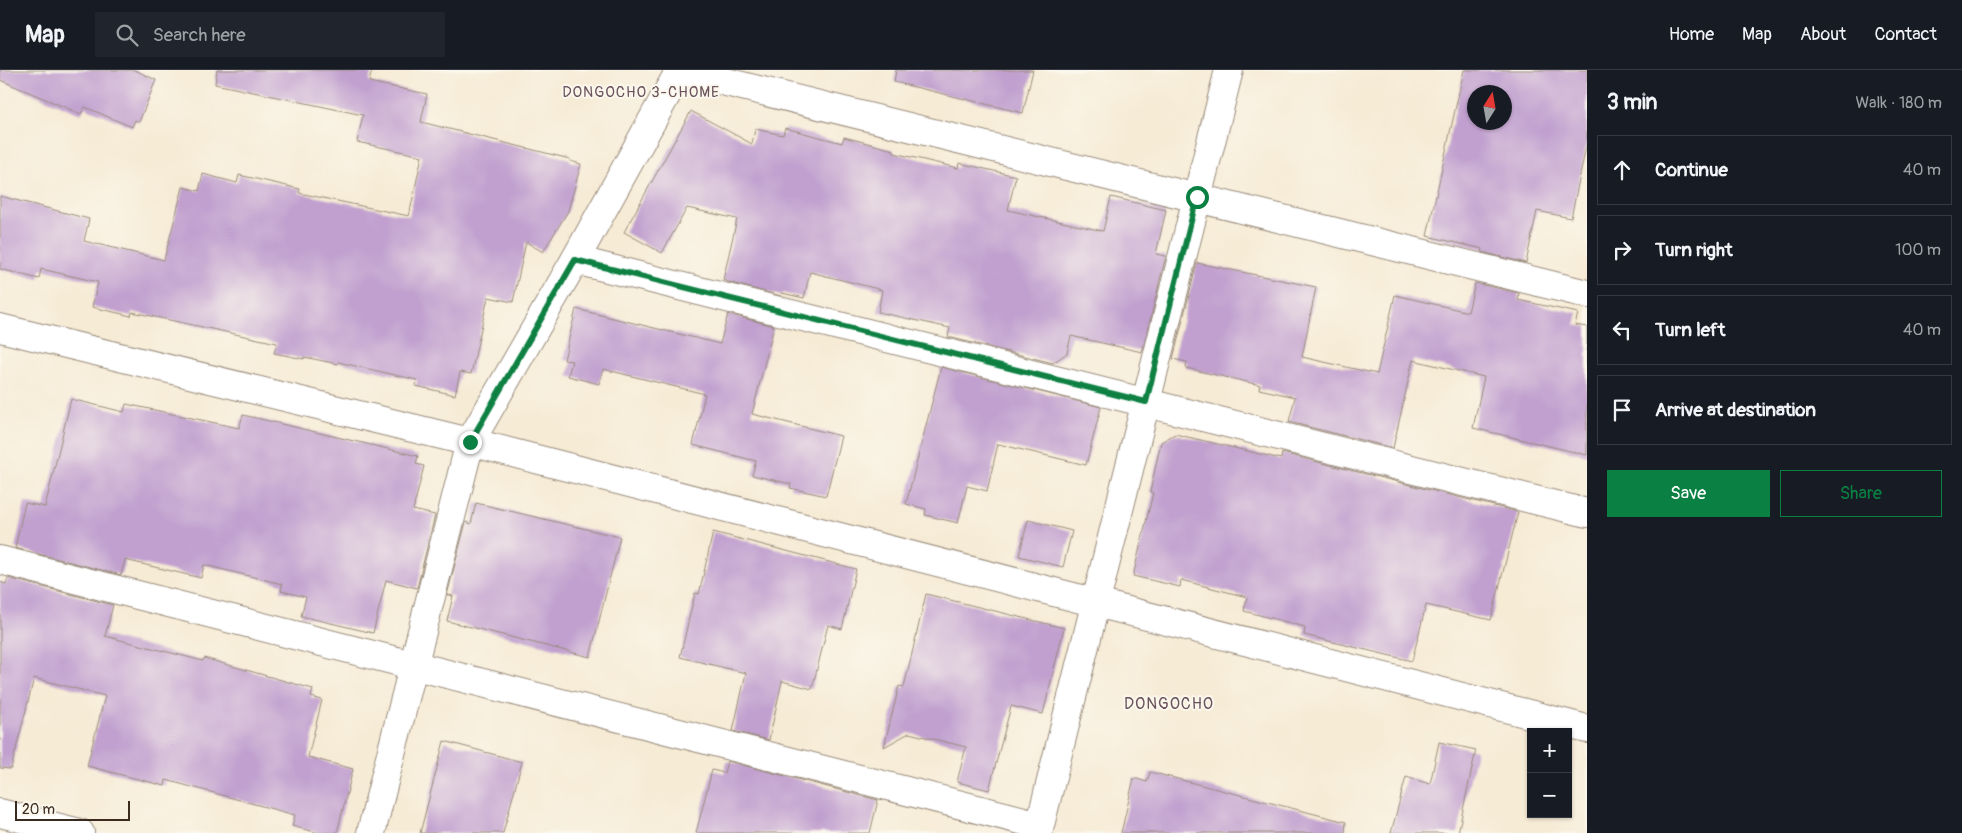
<!DOCTYPE html>
<html lang="en">
<head>
<meta charset="utf-8">
<style>
	body { margin:0; font-family:Pangolin,sans-serif; background:#20242c; color:#f1f3f6 }
	.controls { position:absolute; right:15px; bottom:15px; display:grid; overflow:hidden; border-radius:0px; box-shadow:0 1px 4px #0004 }
	.controls button { width:45px; height:45px; display:grid; place-items:center; padding:0; border:0; border-bottom:1px solid #363941; background:#171b24; color:#f1f3f6; font:25px sans-serif }
	.compass { position:absolute; left:1467px; top:15px; width:45px; height:45px; border-radius:50%; background:#171b24; box-shadow:0 1px 4px #0004; rotate:11deg }
	.scale { position:absolute; left:15px; bottom:12px; width:115px; box-sizing:border-box; padding-left:5px; border:2px solid #3b2a1e; border-top:0; font-size:14px; line-height:18px; white-space:nowrap; color:#3b2a1e; -webkit-text-stroke:4px #fbf7ec; paint-order:stroke }
	.stop { position:absolute; width:15px; height:15px; margin:-11px; border:4px solid #0b8043; border-radius:50%; background:#fff }
	.stop.end { background:#0b8043; border-color:#fff; box-shadow:0 1px 5px #0008 }
	.list { margin:0; padding:0; list-style:none }
	h2 { display:flex; justify-content:space-between; align-items:center; height:65px; margin:0; padding:0 20px; font-size:21px }
	h2 small { font-size:16px; font-weight:400; color:#9ea1a6 }
	.list li { display:grid; grid-template-columns:32px 1fr auto; gap:15px; align-items:center; box-sizing:border-box; height:70px; margin:0 10px 10px; padding:0 10px; border:1px solid #363941; border-radius:0px }
	.list b { display:block; font-size:19px; white-space:nowrap }
	.list em { font-size:16px; font-style:normal; color:#9ea1a6 }
	.actions { display:flex; gap:10px; padding:15px 20px }
	.actions a { flex:1; padding:11px 0; border:1px solid #0b8043; border-radius:0px; text-align:center; font-size:18px; color:#0b8043 }
	.actions .main { background:#0b8043; color:#fff }
	.icon { flex:none; width:28px; height:28px; fill:none; stroke:currentColor; stroke-width:2; stroke-linecap:round; stroke-linejoin:round }
	.map { position:relative; flex:none; width:1587px; height:763px; overflow:hidden }
	header { display:flex; align-items:center; gap:30px; box-sizing:border-box; height:70px; padding:0 25px; background:#171b24; border-bottom:1px solid #363941 }
	header strong { font-size:24px }
	nav { display:flex; gap:28px; margin-inline-start:auto; font-size:18px }
	.search { width:350px; height:45px; background:#20242c; display:flex; align-items:center; gap:12px; box-sizing:border-box; padding:0 18px; border-radius:0px; color:#9ea1a6; font-size:19px }
	main { display:flex }
	aside { flex:1; background:#171b24 }
	.map>svg:first-child { display:block }
	.building { fill:#c1a0cf; fill-rule:evenodd }
	.lines { fill:none; stroke-linecap:round; stroke-linejoin:round }
	.street-casing { stroke:#988a7a; stroke-width:30 }
	.secondary-casing { stroke:#988a7a; stroke-width:30 }
	.street { stroke:#fff; stroke-width:28 }
	.secondary { stroke:#fff; stroke-width:28 }
	.route { stroke:#0b8043; stroke-width:6 }
	.labels { text-anchor:middle; stroke-width:4; stroke-linejoin:round; paint-order:stroke }
	.neighbourhood-label { font-size:15px; letter-spacing:1px; fill:#6a535c; stroke:#fbf7ec }
	.quarter-label { font-size:16px; letter-spacing:1px; fill:#6a535c; stroke:#fbf7ec }
</style>
</head>
<body>
<header>
<strong>Map</strong>
<div class="search"><svg class="icon" aria-label="search" viewBox="0 0 24 24"><circle cx="10" cy="10" r="6"/><path d="M15 15l6 6"/></svg>Search here</div>
<nav><a>Home</a><a>Map</a><a>About</a><a>Contact</a></nav>
</header>
<main>
<div class="map">
<svg width="1587" height="763" viewBox="0 0 1587 763">
	<rect width="100%" height="100%" fill="#fbf7ec"/>
	<filter id="ink" filterUnits="userSpaceOnUse"><feTurbulence type="fractalNoise" baseFrequency=".02" numOctaves="2"/><feDisplacementMap in="SourceGraphic" scale="10" xChannelSelector="R" yChannelSelector="G"/><feConvolveMatrix kernelMatrix="1 2 1 2 8 2 1 2 1" color-interpolation-filters="sRGB"/></filter>
	<filter id="wash" filterUnits="userSpaceOnUse"><feTurbulence type="fractalNoise" baseFrequency=".0096" numOctaves="4" result="noise"/><feDisplacementMap in="SourceGraphic" scale="20" xChannelSelector="R" yChannelSelector="G"/><feGaussianBlur stdDeviation="1.12" result="paint"/><feColorMatrix in="noise" values="0 0 0 0 0 0 0 0 0 0 0 0 0 0 0 0 0 1.4 0 .05"/><feComposite in="paint" operator="in"/></filter>
	<g filter="url(#wash)">
		<rect width="100%" height="100%" fill="#f6ebd5"/>
		<g id="blocks">
			<path class="building" d="M0,0h135l21,10 -17,42 -4,-2 -3,7 -47,-20 -4,7 -81,-34z
				M217,0h155l-3,12 58,12 -6,28 149,37v2l11,3 -13,47 -25,41 -17,-10 -13,60 -25,-5 -17,77 -11,-2 -5,23 -39,-9 1,-6 -79,-18v2l-34,-7v2l-30,-6 3,-10 -145,-31 -1,4 -39,-9 6,-25 -57,-13 -2,10 -39,-10v-73l89,23 -5,22 80,19 19,-73 16,4 4,-17 34,9 2,-8 61,14 -1,4 110,23 13,-60 -65,-14 6,-27 -148,-31z
				M896,0h137l-10,43 -129,-31z
				M1464,0h123v72l-16,76 -34,-7 -11,52 -44,-11 1,-3 -56,-13zM1474,22h30v30h-30z
				M691,41l61,33 3,-15 28,6 2,-7 57,15 2,-6 50,13v3l64,15 1,-5 57,13 -8,34 95,21 8,-34 55,13 -10,44 10,2 -24,96 -71,-16 -4,17 -14,10 -105,-26 2,-9 -72,-16 4,-22 -72,-18 -6,26 -22,-5 -1,3 -46,-12 -12,-4 14,-61 -50,-11 -25,45 -38,-21z
				M1197,193l119,24 -14,70 75,17 18,-79 73,17 7,-29 44,10 -1,7 60,13 -3,12 12,2v128l-114,-27 11,-51 -71,-17 -20,88 -104,-26 6,-25 -36,-8 1,-4 -74,-17 1,-6 -14,-3z
				M576,239l144,35 8,-30 46,12 -22,88 89,22 -15,60 -36,-8 1,-4 -39,-9 4,-14 -63,-16 12,-51 -102,-25 -4,15 -31,-8 4,-15 -8,-1z
				M941,297l160,40 -15,58 -88,-21 -11,47 -20,-5 -9,37 -33,-8 1,-6 -20,-5z
				M71,329l53,13 2,-8 113,24 4,-13 175,41 -2,8 8,2 -11,44 22,5 -18,73 -31,-8 -13,53 -72,-17 5,-19 -25,-6 1,-7 -78,-19 -3,13 -76,-18 -4,15 -106,-27 10,-45 20,4z
				M1175,364l106,25 1,-6 236,59 -27,108 -65,-15 -14,56 -108,-26 1,-8 -61,-16 3,-14 -66,-17 -1,7 -47,-11 20,-83 -3,-1 11,-50z
				M476,433l144,34 -30,120 -143,-36 6,-25 -6,-1 19,-73 5,2z
				M1028,450l44,11 -9,36 -44,-11z
				M713,462l143,37 -14,60 -14,-4 -16,64 -30,-8 -13,59 -36,-9 13,-58 -66,-16 15,-64 4,1z
				M8,508l105,27 -8,31 98,25 1,-3 109,31 -2,8 11,3 -14,57 45,12 -16,64h-18l-27,-7 3,-11 -129,-35 -1,6 -78,-20 18,-70 -71,-18 -23,91 -11,-1v-186l6,2z
				M926,524l138,34 -21,86 -32,-8 -22,84 -32,-8 9,-35 -57,-14 -25,14 15,-61 5,1z
				M444,671l78,21 -19,71h-83z
				M1439,672l37,8 -18,83h-67l15,-56 24,7z
				M727,691l151,39 -8,33h-174l16,-63 12,3z
				M1150,702l196,50 -1,11h-224l13,-55 13,4z"/>
		</g>
	</g>
	<g filter="url(#ink)">
		<use href="#blocks" fill-opacity="0" stroke="#988a7a" stroke-width="1"/>
		<g class="lines">
			<g class="street-casing">
				<path id="street" d="M677,0l910,224
					M575,190l1012,253
					M0,258l470,114 1117,287
					M0,490l1040,265
					M1038,763l191,-763"/>
			</g>
			<g class="secondary-casing">
				<path id="secondary" d="M0,743l80,20
					M371,763l99,-391 105,-182 105,-190"/>
			</g>
			<use href="#street" class="street"/>
			<use href="#secondary" class="secondary"/>
		</g>
	</g>
	<g class="lines" filter="url(#ink)">
		<path class="route" d="M470,372l105,-182 571,142 51,-205"/>
	</g>
	<g class="labels">
		<g class="neighbourhood-label">
			<text x="641" y="27">DONGOCHO 3-CHOME</text>
		</g>
		<g class="quarter-label">
			<text x="1169" y="639">DONGOCHO</text>
		</g>
	</g>
</svg>
<div class="controls">
<button>+</button>
<button>−</button>
</div>
<svg class="compass" viewBox="-18 -18 36 36"><path d="M0-13l5 13h-10z" fill="#e53935"/><path d="M0 13l5-13h-10z" fill="#9ea1a6"/></svg>
<div class="scale">20 m</div>
<div class="stop" style="left:1197px;top:127px"></div>
<div class="stop end" style="left:470px;top:372px"></div>
</div>
<aside>
<h2>3 min<small>Walk · 180 m</small></h2>
<ul class="list">
<li><svg class="icon" aria-label="ahead" viewBox="0 0 24 24"><path d="M12 20V5M6 11l6-6 6 6"/></svg><div><b>Continue</b></div><em>40 m</em></li>
<li><svg class="icon" aria-label="right" viewBox="0 0 24 24"><path d="M7 20v-9h11M14 6l5 5-5 5"/></svg><div><b>Turn right</b></div><em>100 m</em></li>
<li><svg class="icon" aria-label="left" viewBox="0 0 24 24"><path d="M17 20v-9H6M10 6l-5 5 5 5"/></svg><div><b>Turn left</b></div><em>40 m</em></li>
<li><svg class="icon" aria-label="arrive" viewBox="0 0 24 24"><path d="M6 21V4h12l-3 4 3 4H6"/></svg><div><b>Arrive at destination</b></div></li>
</ul>
<div class="actions"><a class="main">Save</a><a>Share</a></div>
</aside>
</main>
</body>
</html>
